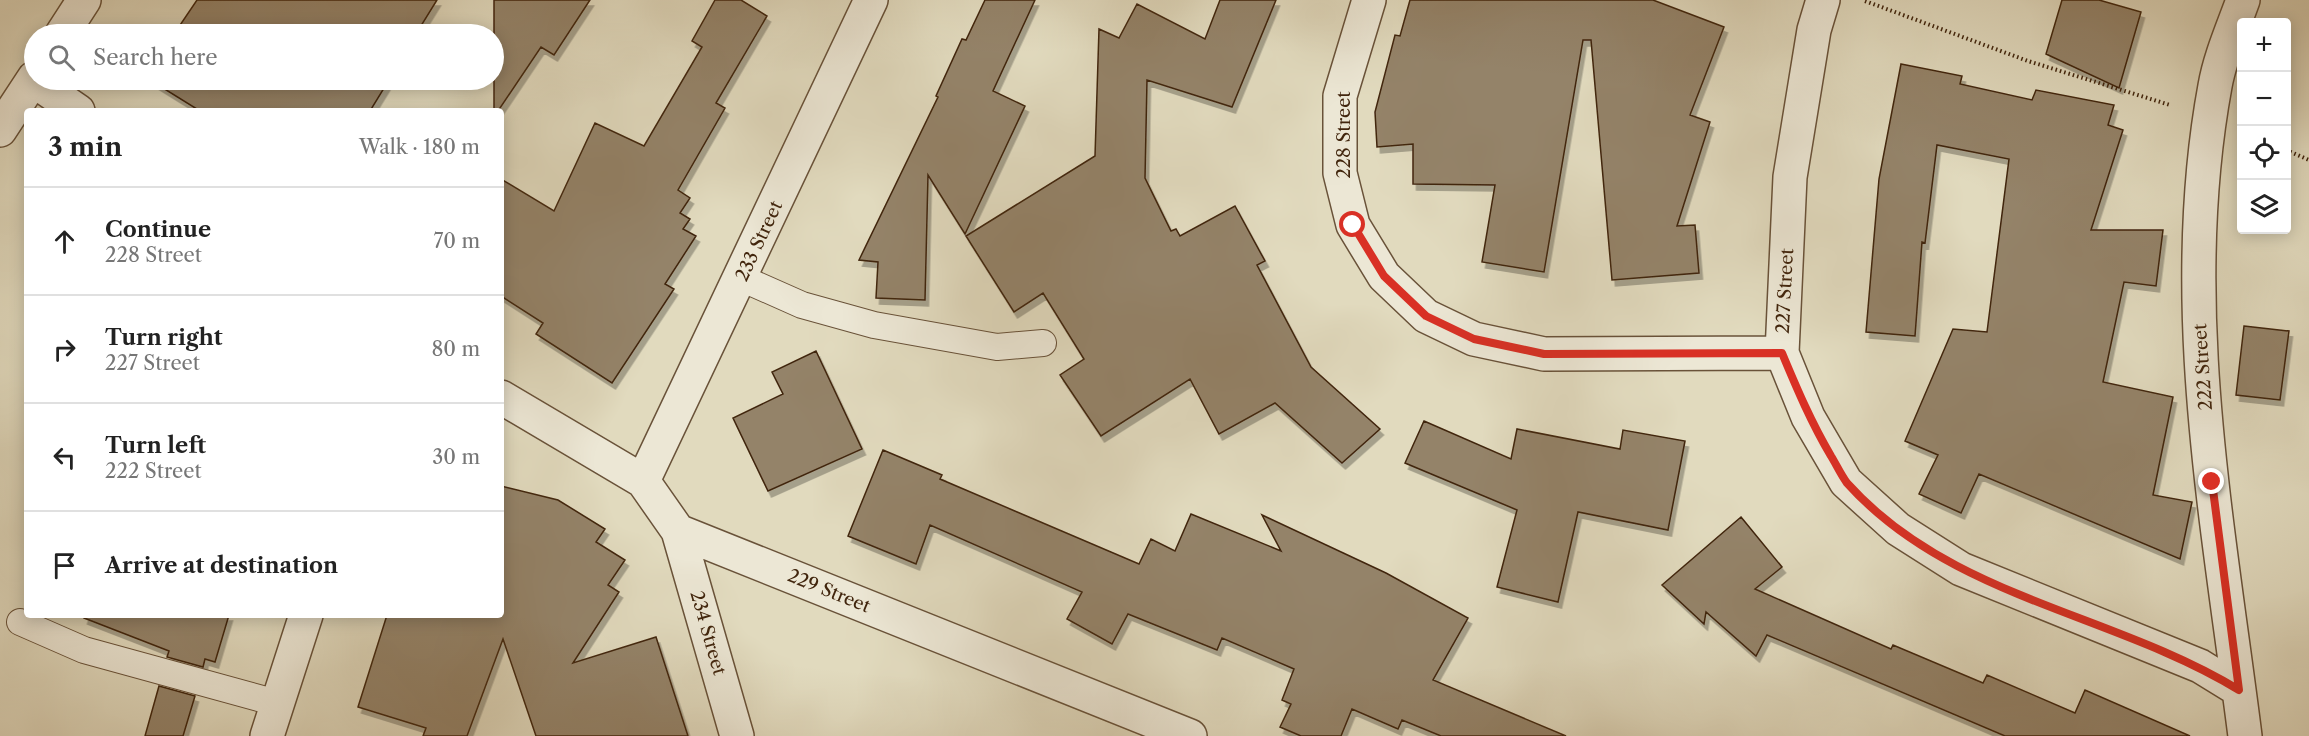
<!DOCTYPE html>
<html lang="en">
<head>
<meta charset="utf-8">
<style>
	body { margin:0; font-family:"Libre Caslon Text",serif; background:#f6f6f6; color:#222 }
	.controls { position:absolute; right:18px; top:18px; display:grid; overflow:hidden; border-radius:6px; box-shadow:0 3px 15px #0003 }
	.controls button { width:54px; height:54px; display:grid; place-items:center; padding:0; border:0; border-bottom:2px solid #e0e0e0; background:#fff; color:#222; font:30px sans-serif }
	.stop { position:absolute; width:18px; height:18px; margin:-14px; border:4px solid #d93025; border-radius:50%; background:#fff }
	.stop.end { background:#d93025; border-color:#fff; box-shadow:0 2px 6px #0008 }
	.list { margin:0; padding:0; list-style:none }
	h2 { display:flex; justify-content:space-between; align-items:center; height:78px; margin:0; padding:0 24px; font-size:26px }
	h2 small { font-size:20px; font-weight:400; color:#767676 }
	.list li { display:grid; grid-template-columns:39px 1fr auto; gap:18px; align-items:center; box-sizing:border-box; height:108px; padding:0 24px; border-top:2px solid #e0e0e0 }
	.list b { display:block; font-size:22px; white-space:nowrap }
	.list p { margin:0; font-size:20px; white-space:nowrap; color:#767676 }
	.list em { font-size:20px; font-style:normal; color:#767676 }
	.icon { flex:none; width:33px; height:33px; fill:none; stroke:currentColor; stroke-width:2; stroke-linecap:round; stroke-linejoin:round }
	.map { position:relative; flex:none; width:2309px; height:736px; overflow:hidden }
	.search { position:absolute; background:#fff; box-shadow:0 3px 15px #0003; left:24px; top:24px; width:480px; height:66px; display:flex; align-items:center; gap:15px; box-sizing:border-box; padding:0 21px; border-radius:33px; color:#767676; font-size:22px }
	.panel { position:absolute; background:#fff; box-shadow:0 3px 15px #0003; left:24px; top:108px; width:480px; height:510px; border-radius:6px }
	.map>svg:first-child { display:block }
	.building { fill:#948369; stroke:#41250d; stroke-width:1.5; filter:url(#shadow) }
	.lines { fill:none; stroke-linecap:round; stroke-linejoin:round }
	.lane-casing { stroke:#695239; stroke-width:28 }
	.street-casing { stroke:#695239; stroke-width:36 }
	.path { stroke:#41250d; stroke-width:4; stroke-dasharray:1.5 3; stroke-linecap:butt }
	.lane { stroke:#ece7d5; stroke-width:26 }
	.street { stroke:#ece7d5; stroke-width:33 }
	.route { stroke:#d93025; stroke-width:8 }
	.labels { text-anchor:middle; stroke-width:4.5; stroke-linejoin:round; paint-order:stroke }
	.street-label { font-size:18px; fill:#41250d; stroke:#ece7d5 }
</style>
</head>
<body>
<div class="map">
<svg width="2309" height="736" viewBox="0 0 2309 736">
	<defs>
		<filter id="shadow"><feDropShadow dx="3.5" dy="6" stdDeviation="0" flood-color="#0004"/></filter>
	</defs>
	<rect width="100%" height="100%" fill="#e1dabe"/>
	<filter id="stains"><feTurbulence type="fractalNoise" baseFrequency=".00333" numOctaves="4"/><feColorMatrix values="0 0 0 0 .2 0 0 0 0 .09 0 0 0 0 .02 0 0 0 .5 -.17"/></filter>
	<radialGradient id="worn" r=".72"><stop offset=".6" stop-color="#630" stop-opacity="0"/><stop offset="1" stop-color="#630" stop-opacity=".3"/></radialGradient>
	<path class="building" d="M197,0h240l-21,34h-242z
		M494,0h96l-36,55 -13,-8 -43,64h-4z
		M715,0h26l26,16 -51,87 9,5 -47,82 12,8 -10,15 10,6 -7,10 13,7 -31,48 9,5 -62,94 -76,-49 7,-11 -42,-27v-117l53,32 41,-88 49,23 58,-99 -10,-6z
		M985,0h50l-42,91 32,15 -60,128 -37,-59 -3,125 -49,-2 2,-36 -19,-2 79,-163 -2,-1 26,-57 4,1z
		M1220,0h56l-44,107 -85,-27 -2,98 26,53 5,-2 4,7 55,-30 30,55 -8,4 54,102 69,62 -38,34 -67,-60 -56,31 -29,-55 -89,57 -41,-61 24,-16 -41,-66 -29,19 -48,-76 129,-80 4,-127 20,9 18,-34 68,35z
		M1410,0h243l71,27 -34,88 20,7 -33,104 18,-1 4,48 -87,7 -21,-240h-8l-39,232 -62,-10 13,-77 -82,-1v-40l-36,3 -2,-35 20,-77 5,1z
		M2062,0h37l42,12 -22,76 -73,-34z
		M1901,64l61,12 -2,8 72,16 4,-10 78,15 -6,20 15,5 -32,100h72l-7,56 -32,-4 -21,100 70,15 -20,98 39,7 -12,57 -201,-85 -18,39 -42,-19 19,-39 -33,-14 48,-112 34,3 22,-173 -72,-14 -12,98 -3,-1 -7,94 -49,-4 13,-153z
		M150,80h239l-19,31h-170z
		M2244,326l45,5 -9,69 -44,-5z
		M816,351l46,98 -94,42 -35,-73 50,-24 -11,-22z
		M1424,421l87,38 6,-30 103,20 3,-19 62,11 -17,89 -90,-18 -20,90 -61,-15 20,-77 -112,-47z
		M883,450l59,25 -2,4 199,85 12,-25 24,12 16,-37 90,37 -19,-36 124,58 82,45 -35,62 133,56h-125l-39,-16 -4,9 -46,-20 -11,27h-40l-21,-9 11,-23 -9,-4 12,-31 -72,-31 -5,12 -89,-36 -16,30 -45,-25 15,-27 -152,-67 -14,39 -68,-28z
		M501,486l57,14 47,29 -9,13 29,18 -17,25 11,7 -46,71 83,-26 32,99h-152l-33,-97 -36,97h-44l3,-8 -68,-21 29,-92h114z
		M1741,517l41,50 -27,22 136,60 2,-4 90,38 4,-8 88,38 10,-23 105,46h-185l-238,-101 -11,21 -50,-44 -2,12 -42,-39z
		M85,615h144l-14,47 -10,-3 -2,8 -36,-10 2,-6 -85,-33z
		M159,686l36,10 -12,40h-38z"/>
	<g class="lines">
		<g class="lane-casing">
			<path id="lane" d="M741,278l61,27 72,20 123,22 46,-4
				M20,622l64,28 193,53"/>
		</g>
		<g class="street-casing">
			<path id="street" d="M1369,0l-29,96v77l13,52 31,51 42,40 48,23 70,15 238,-1
				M1823,0l-9,30 -24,147 -8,176 26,64 38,65 52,47 63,40 239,97 39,24
				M2243,0c-10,28 -23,57 -28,86 -40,216 3,436 30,650
				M62,34l22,-34
				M33,80l45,31
				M0,130l34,-52
				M501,397l142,84 35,50 512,205
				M643,481l228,-481
				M678,531l59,205
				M267,736l39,-121"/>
		</g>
		<path class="path" d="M1865,1l163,60 142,44
			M2286,150l23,10"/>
		<use href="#lane" class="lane"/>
		<use href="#street" class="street"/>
	</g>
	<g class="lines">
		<path class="route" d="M1353,225l31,51 42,40 48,23 70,15 238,-1c15,36 29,69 49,103 5,8 10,19 16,27 103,115 266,130 392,207l-27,-208"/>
	</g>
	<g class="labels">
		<g class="street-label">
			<text transform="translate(1344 135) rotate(-90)" y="6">228 Street</text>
			<text transform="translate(759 241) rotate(-65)" y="6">233 Street</text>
			<text transform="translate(1785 291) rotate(-87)" y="6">227 Street</text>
			<text transform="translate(2203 367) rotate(-94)" y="6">222 Street</text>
			<text transform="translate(829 591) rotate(22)" y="6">229 Street</text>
			<text transform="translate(708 633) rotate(74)" y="6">234 Street</text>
		</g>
	</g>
	<rect width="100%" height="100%" filter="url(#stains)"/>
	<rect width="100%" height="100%" fill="url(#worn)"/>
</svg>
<div class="controls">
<button>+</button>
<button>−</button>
<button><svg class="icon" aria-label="locate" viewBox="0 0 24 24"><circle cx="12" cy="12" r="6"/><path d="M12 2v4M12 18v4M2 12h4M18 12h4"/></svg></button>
<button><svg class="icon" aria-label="layers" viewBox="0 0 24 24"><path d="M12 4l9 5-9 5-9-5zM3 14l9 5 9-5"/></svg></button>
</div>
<div class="stop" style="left:1353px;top:225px"></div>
<div class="stop end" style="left:2212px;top:482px"></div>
<div class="search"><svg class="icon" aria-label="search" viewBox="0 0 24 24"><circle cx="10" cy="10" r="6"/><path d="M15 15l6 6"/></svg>Search here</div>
<section class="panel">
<h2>3 min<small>Walk · 180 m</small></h2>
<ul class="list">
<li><svg class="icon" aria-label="ahead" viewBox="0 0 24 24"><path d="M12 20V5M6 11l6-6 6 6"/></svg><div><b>Continue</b><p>228 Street</p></div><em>70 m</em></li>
<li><svg class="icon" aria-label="right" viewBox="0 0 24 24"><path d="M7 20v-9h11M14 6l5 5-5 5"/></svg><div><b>Turn right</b><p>227 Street</p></div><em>80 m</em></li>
<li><svg class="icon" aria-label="left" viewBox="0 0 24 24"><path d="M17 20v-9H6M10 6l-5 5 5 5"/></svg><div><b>Turn left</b><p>222 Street</p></div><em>30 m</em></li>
<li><svg class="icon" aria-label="arrive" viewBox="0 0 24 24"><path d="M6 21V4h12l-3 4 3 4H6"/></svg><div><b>Arrive at destination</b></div></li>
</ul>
</section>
</div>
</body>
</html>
